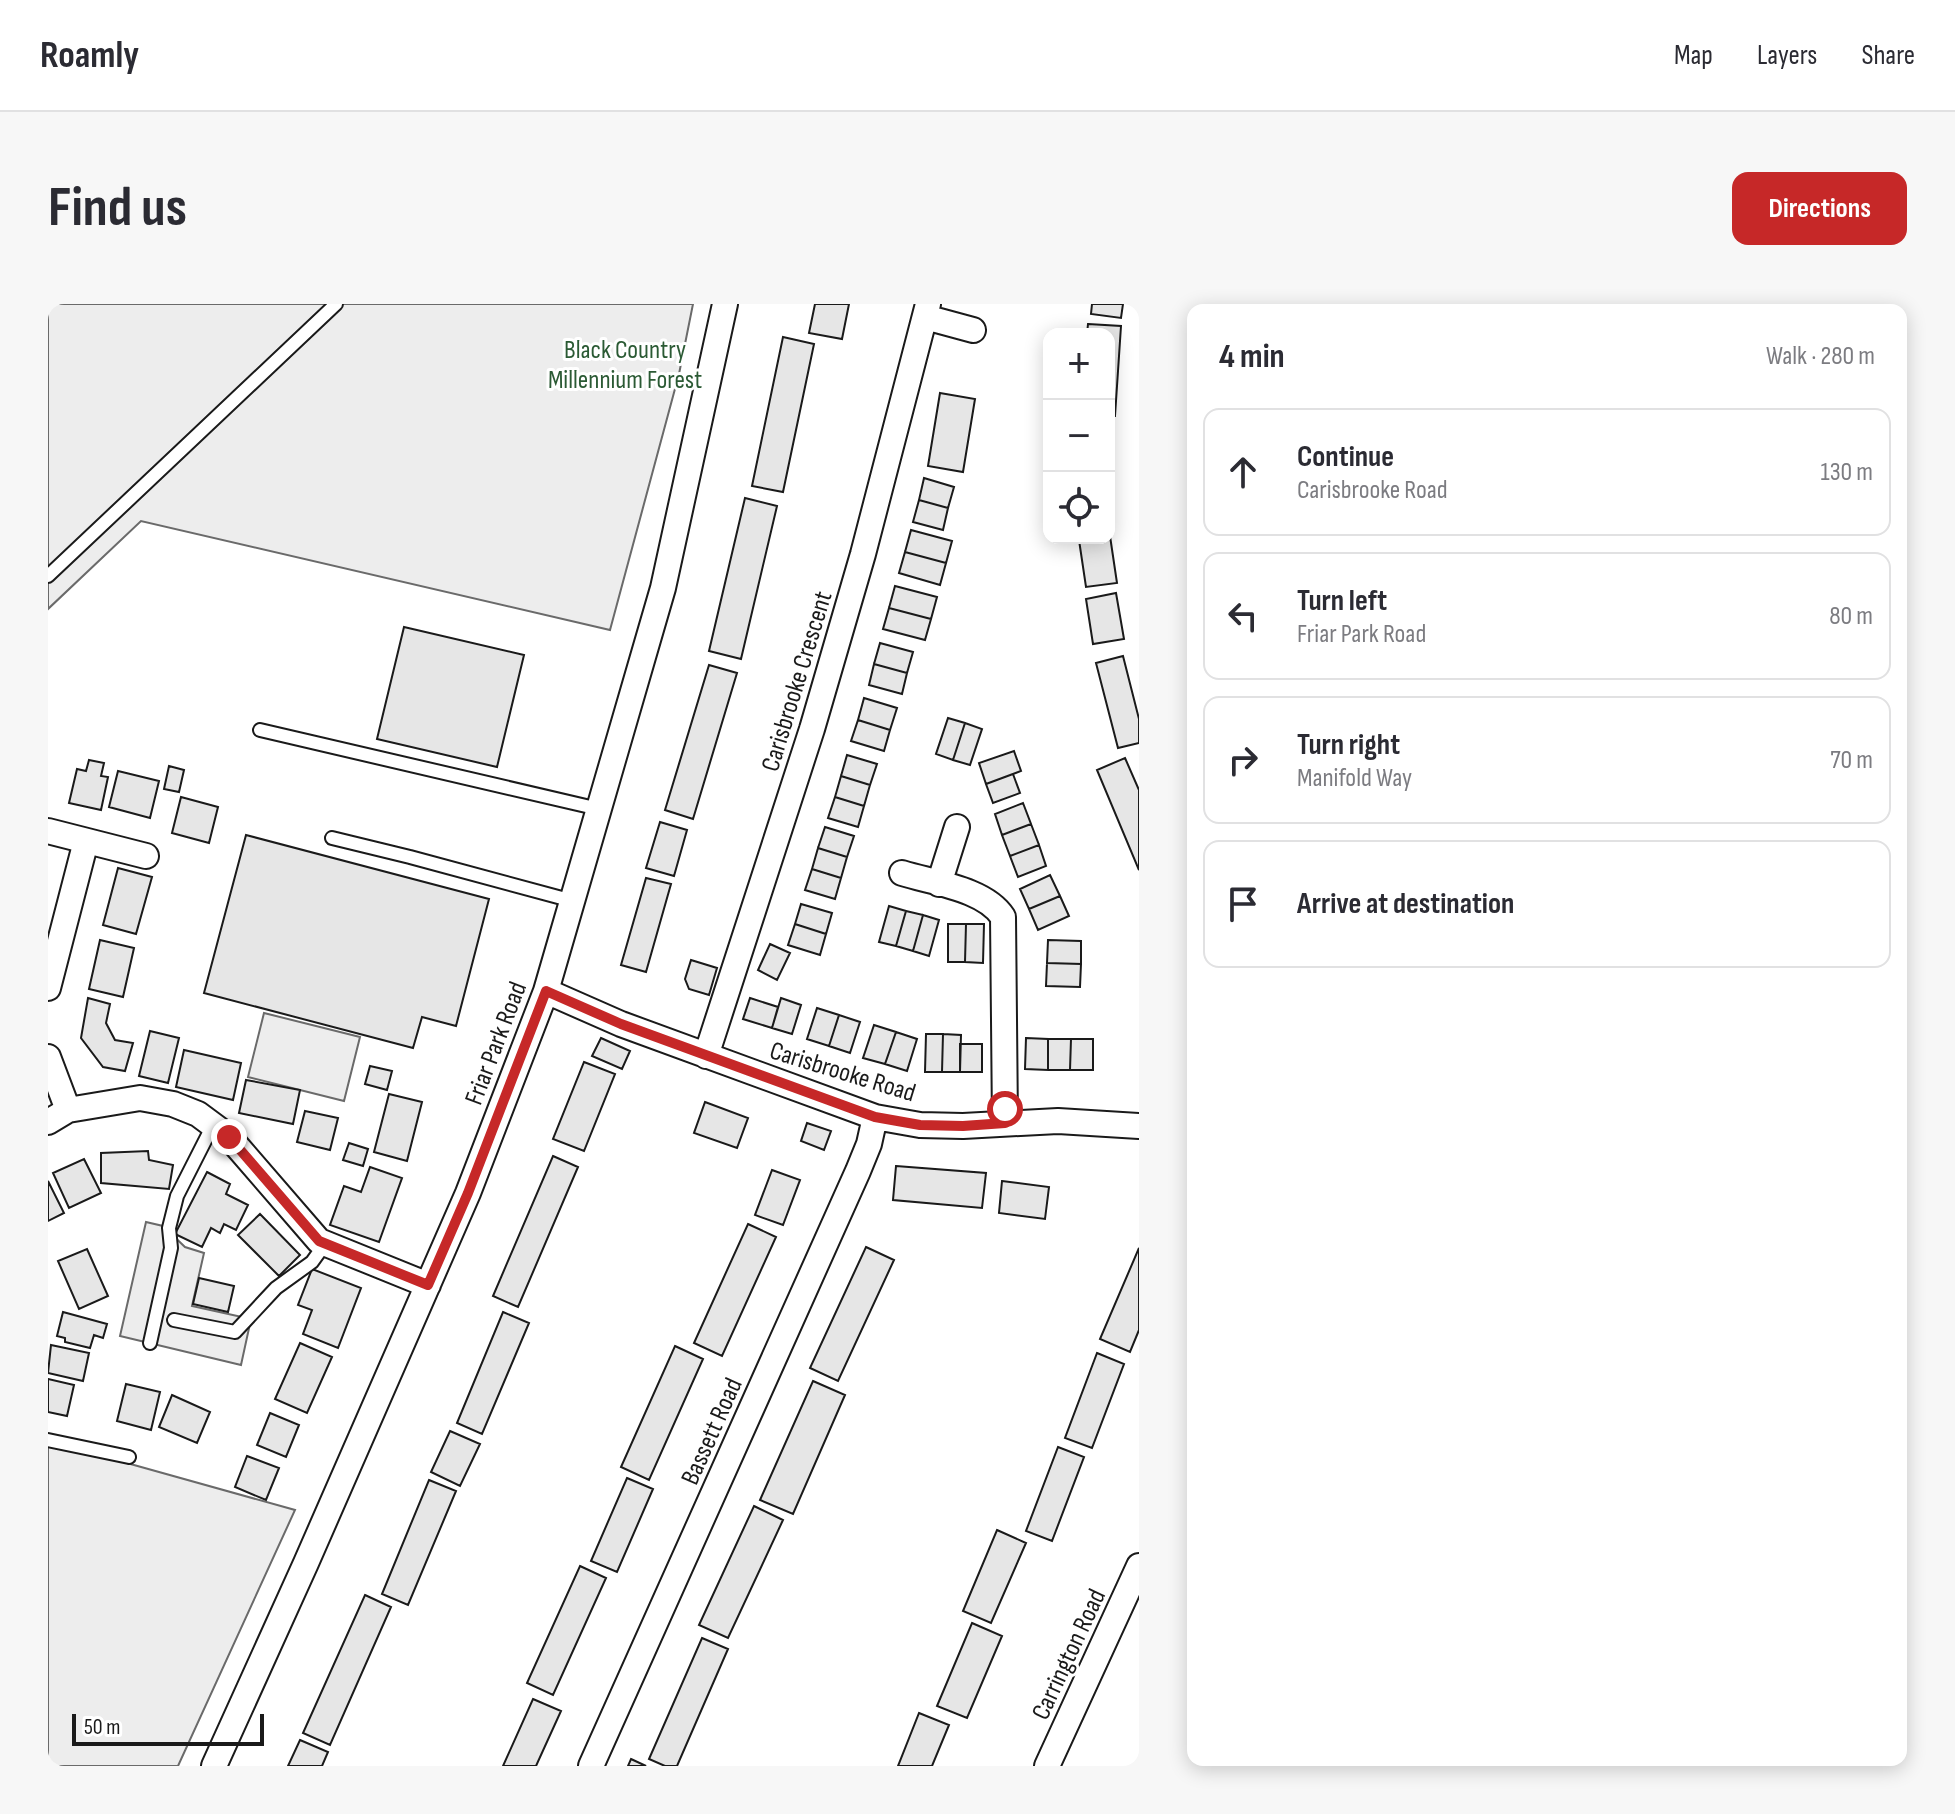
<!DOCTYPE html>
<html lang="en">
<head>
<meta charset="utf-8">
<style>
	body { margin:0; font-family:"Sofia Sans Condensed",sans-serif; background:#f7f7f7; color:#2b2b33 }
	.controls { position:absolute; right:24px; top:24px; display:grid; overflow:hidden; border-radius:16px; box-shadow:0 4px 20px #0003 }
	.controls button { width:72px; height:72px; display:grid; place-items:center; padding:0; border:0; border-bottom:2px solid #e1e1e2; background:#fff; color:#2b2b33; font:40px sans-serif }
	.scale { position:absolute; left:24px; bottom:20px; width:192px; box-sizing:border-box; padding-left:8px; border:4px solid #1a1a1a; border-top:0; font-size:22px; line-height:28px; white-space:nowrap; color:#1a1a1a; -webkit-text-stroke:6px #fff; paint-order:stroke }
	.stop { position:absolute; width:24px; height:24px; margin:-18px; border:6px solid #c62828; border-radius:50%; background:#fff }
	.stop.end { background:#c62828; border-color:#fff; box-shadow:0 2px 8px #0008 }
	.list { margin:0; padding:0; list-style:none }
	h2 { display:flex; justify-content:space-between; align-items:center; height:104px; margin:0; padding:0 32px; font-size:34px }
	h2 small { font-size:26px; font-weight:400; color:#7c7c81 }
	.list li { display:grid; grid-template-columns:52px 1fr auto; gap:24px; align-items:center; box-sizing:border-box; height:128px; margin:0 16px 16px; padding:0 16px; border:2px solid #e1e1e2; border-radius:16px }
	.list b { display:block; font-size:30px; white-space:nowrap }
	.list p { margin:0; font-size:26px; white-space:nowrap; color:#7c7c81 }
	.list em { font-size:26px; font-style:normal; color:#7c7c81 }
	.icon { flex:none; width:44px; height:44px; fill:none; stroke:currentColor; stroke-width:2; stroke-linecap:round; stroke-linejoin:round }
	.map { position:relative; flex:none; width:1091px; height:1462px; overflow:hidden; border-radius:16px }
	header { display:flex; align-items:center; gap:48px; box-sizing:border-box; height:112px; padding:0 40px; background:#fff; border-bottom:2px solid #e1e1e2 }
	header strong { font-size:38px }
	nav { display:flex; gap:44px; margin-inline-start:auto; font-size:28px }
	.intro { display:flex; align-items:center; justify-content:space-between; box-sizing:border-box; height:192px; padding:0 48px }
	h1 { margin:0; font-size:56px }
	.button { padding:20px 36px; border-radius:16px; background:#c62828; color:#fff; font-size:28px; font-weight:700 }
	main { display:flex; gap:48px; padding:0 48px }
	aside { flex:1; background:#fff; border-radius:16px; box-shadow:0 4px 20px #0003 }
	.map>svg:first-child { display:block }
	.built { fill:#ededed; stroke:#6a6a6a; stroke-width:2 }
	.building { fill:#e6e6e6; stroke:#1a1a1a; stroke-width:2 }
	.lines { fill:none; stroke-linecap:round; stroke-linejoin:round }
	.lane-casing { stroke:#1a1a1a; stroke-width:16 }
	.street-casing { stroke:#1a1a1a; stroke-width:28 }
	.lane { stroke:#fff; stroke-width:12 }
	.street { stroke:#fff; stroke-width:24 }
	.route { stroke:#c62828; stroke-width:10 }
	.labels { text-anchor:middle; stroke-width:6; stroke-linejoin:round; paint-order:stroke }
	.park-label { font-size:26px; fill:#2b5a34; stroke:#fff }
	.street-label { font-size:26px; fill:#1a1a1a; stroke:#fff }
</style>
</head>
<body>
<header>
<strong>Roamly</strong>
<nav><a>Map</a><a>Layers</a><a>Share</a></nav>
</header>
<div class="intro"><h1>Find us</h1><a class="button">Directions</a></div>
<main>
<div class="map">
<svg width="1091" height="1462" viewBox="0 0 1091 1462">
	<rect width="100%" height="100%" fill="#fff"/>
	<path class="built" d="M0,0h645l-14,70 -69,256 -469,-109 -93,88z
		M216,709l96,24 -16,64 -96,-24z
		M98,918l17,4 22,21 19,6 -12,53 59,13 -10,46 -121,-29z
		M0,1137l247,69 -117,256h-130z"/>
	<path class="building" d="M767,0h34l-7,35 -33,-6z
		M1044,0h31l-2,14 -30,-4z
		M1040,20l33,2 -6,90h-6v-82h-22z
		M735,33l31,7 -31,148 -31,-6z
		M892,89l35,6 -12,73 -35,-6z
		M876,174l30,9 -6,21 -29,-8z
		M697,194l32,8 -36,153 -32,-8z
		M871,196l29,8 -5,22 -30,-8z
		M863,226l41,11 -6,22 -41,-11z
		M1062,232l7,47 -31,4 -7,-47z
		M857,248l41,11 -6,22 -41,-12z
		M847,282l42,11 -6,22 -42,-11z
		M1068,289l8,46 -31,5 -7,-45z
		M841,304l42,11 -6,21 -42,-11z
		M356,323l120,28 -27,112 -120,-28z
		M832,339l33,9 -6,21 -33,-9z
		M1075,352l16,63v24l-21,5 -22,-85z
		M826,360l33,9 -5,21 -33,-9z
		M661,361l28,8 -44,146 -28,-9z
		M816,394l33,10 -7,22 -32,-10z
		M900,414l17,5 -12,37 -17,-6z
		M810,416l32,10 -6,21 -33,-10z
		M917,419l17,6 -12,36 -17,-5z
		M966,447l7,20 -35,13 -7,-21z
		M799,451l30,9 -7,21 -29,-9z
		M1077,454l14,32v80l-42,-100z
		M41,456l15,3 -3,13 7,1 -7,33 -32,-7 8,-34 9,2z
		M121,462l15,4 -5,22 -15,-3z
		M70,467l41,10 -9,37 -41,-11z
		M965,470l7,19 -27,10 -7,-19z
		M793,472l29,9 -6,21 -29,-9z
		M133,493l37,10 -9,36 -37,-10z
		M787,493l29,9 -6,21 -30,-9z
		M975,499l8,21 -29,11 -7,-21z
		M612,518l27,8 -13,46 -28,-8z
		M983,520l8,21 -29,11 -8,-21z
		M777,523l29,9 -7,21 -29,-9z
		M198,531l243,64 -33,127 -34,-9 -9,31 -209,-55z
		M991,541l7,21 -28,11 -8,-21z
		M770,544l29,9 -6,21 -29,-9z
		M70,564l34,9 -16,57 -33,-9z
		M764,565l29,9 -6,21 -30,-9z
		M1002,571l10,21 -31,13 -9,-20z
		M598,574l25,6 -25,88 -25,-7z
		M1012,592l9,20 -31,14 -9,-21z
		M753,600l31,9 -6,21 -31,-10z
		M841,602l17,5 -10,35 -17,-4z
		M858,607l17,4 -10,36 -17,-5z
		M875,611l16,5 -10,36 -16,-5z
		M747,620l31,10 -6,21 -32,-10z
		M900,620h18l-1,38h-17z
		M918,620h18l-1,39 -18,-1z
		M52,636l34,8 -11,49 -34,-8z
		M1000,636l33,1v23l-34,-1z
		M722,640l20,9 -13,27 -19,-10z
		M643,656l26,8 -8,27 -20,-6 -4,-10z
		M999,659l34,1 -1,23 -34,-1z
		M40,694l22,6 -4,19 9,17 18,3 -8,28 -22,-4 -22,-29z
		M702,694l28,9 -6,21 -29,-9z
		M733,694l20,7 -9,29 -20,-6z
		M769,704l22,7 -10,31 -22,-7z
		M791,711l21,7 -10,31 -21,-7z
		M826,721l22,7 -11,32 -22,-6z
		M102,727l29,7 -11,45 -29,-7z
		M848,728l21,7 -10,32 -22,-7z
		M878,730h17l-1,38h-17z
		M895,730l18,1 -1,37h-18z
		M553,734l29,13 -8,18 -30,-13z
		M978,734l22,1v31l-23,-1z
		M1000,735h23l-1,31h-22z
		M1023,735h22v31h-23z
		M912,740h22v28h-22z
		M136,746l57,13 -8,37 -57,-13z
		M536,758l31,12 -31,77 -31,-12z
		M322,762l22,5 -5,19 -22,-6z
		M198,776l54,10 -7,34 -54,-11z
		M341,790l33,8 -15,59 -33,-9z
		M657,798l43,16 -11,30 -43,-15z
		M257,807l33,7 -8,32 -33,-8z
		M759,819l24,8 -7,19 -23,-9z
		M301,839l19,6 -5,17 -20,-6z
		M100,847l1,9 24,5 -4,24 -68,-6v-30z
		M505,852l25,11 -60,140 -25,-11z
		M36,855l17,34 -32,15 -16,-35z
		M848,862l90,7 -4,35 -89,-8z
		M322,863l32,11 -23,64 -49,-17 14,-39 17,6z
		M724,866l28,10 -17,45 -28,-10z
		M159,868l23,12 -4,10 22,11 -12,25 -12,-6 -4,9 -9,-5 -9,19 -27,-13z
		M0,877l16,32 -16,8z
		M954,877l47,6 -4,32 -46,-6z
		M212,910l40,41 -21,21 -41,-41z
		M700,920l28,13 -54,119 -28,-13z
		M818,943l28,13 -56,121 -28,-13z
		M1091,944v82l-9,22 -30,-13z
		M39,945l21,47 -29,13 -21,-48z
		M264,965l49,19 -23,60 -35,-14 9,-24 -14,-5z
		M151,974l35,8 -6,26 -35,-8z
		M15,1008l44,12 -4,14 -9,-3 -4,13 -25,-6v-4l-8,-2z
		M455,1008l26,11 -47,111 -25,-11z
		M252,1039l32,14 -25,56 -32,-14z
		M3,1041l38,8 -6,28 -35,-8z
		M627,1042l28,13 -54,121 -28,-13z
		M1049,1049l27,11 -32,84 -27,-10z
		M0,1075l26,6 -7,31 -19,-4z
		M765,1077l32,14 -52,119 -33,-14z
		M78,1080l34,8 -9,38 -34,-9z
		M124,1091l38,17 -13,31 -38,-16z
		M222,1109l29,12 -13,32 -29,-12z
		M402,1127l30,13 -20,42 -29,-14z
		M1010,1143l26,10 -32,84 -26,-10z
		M199,1152l32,12 -13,32 -31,-13z
		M579,1174l26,11 -36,83 -26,-11z
		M381,1176l27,11 -48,114 -26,-11z
		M706,1202l29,14 -55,118 -29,-13z
		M949,1226l29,13 -35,80 -28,-12z
		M532,1262l26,12 -53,117 -26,-12z
		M317,1291l26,12 -61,138 -27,-12z
		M924,1319l30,13 -35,82 -30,-12z
		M654,1334l26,11 -51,117h-12l-16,-7z
		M485,1395l28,12 -25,55h-33z
		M871,1409l30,12 -17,41h-34z
		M252,1436l28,12 -6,14h-34z
		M583,1455l15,7h-18z"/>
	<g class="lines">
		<g class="lane-casing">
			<path id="lane" d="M0,272l288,-272
				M212,426l339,79
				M284,534l78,19 163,44
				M126,1016l61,12 41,-44 36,-26 13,-18
				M102,1039l21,-95 -2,-20 8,-32 36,-71
				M0,1136l81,17"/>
		</g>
		<g class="street-casing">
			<path id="street" d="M877,13l48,13
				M0,527l98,25
				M854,569c32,10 83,16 101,44l2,206
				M891,580l18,-57
				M0,684l38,-147
				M498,687l75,33 254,93 45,8 43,1 95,-5 81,5
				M658,752l106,-327 51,-175 65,-250
				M0,753l20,53
				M0,818l20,-12 72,-12 33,6 25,10 31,23 90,104 109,44
				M166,1462l92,-203 162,-370 78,-202 117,-403 62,-284
				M543,1462l267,-595 11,-27 6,-27
				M999,1462l92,-200"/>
		</g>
		<use href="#lane" class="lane"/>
		<use href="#street" class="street"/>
	</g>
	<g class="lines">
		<path class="route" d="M181,833l90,104 109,44 40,-92 78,-202 75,33 254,93 45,8 43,1 42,-3v-14"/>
	</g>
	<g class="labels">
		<g class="park-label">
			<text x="577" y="54">Black Country<tspan x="577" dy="30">Millennium Forest</tspan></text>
		</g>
		<g class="street-label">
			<text transform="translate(748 377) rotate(-73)" y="9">Carisbrooke Crescent</text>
			<text transform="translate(447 739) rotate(-69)" y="9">Friar Park Road</text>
			<text transform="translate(795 767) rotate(17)" y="9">Carisbrooke Road</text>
			<text transform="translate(663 1127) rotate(-66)" y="9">Bassett Road</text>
			<text transform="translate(1020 1350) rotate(-65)" y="9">Carrington Road</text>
		</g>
	</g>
</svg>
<div class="controls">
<button>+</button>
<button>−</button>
<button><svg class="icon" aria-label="locate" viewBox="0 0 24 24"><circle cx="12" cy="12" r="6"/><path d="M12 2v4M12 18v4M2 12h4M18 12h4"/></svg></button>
</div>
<div class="scale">50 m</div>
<div class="stop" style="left:957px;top:805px"></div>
<div class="stop end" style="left:181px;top:833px"></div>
</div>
<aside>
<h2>4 min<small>Walk · 280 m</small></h2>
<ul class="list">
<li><svg class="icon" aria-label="ahead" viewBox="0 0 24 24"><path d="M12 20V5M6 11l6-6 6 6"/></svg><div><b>Continue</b><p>Carisbrooke Road</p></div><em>130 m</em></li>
<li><svg class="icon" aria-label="left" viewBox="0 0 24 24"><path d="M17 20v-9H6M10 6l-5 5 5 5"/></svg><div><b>Turn left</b><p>Friar Park Road</p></div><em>80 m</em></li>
<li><svg class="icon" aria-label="right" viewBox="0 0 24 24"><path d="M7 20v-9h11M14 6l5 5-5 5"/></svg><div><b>Turn right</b><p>Manifold Way</p></div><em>70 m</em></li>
<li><svg class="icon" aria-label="arrive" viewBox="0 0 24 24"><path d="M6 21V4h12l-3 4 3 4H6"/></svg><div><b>Arrive at destination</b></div></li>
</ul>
</aside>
</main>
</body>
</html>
